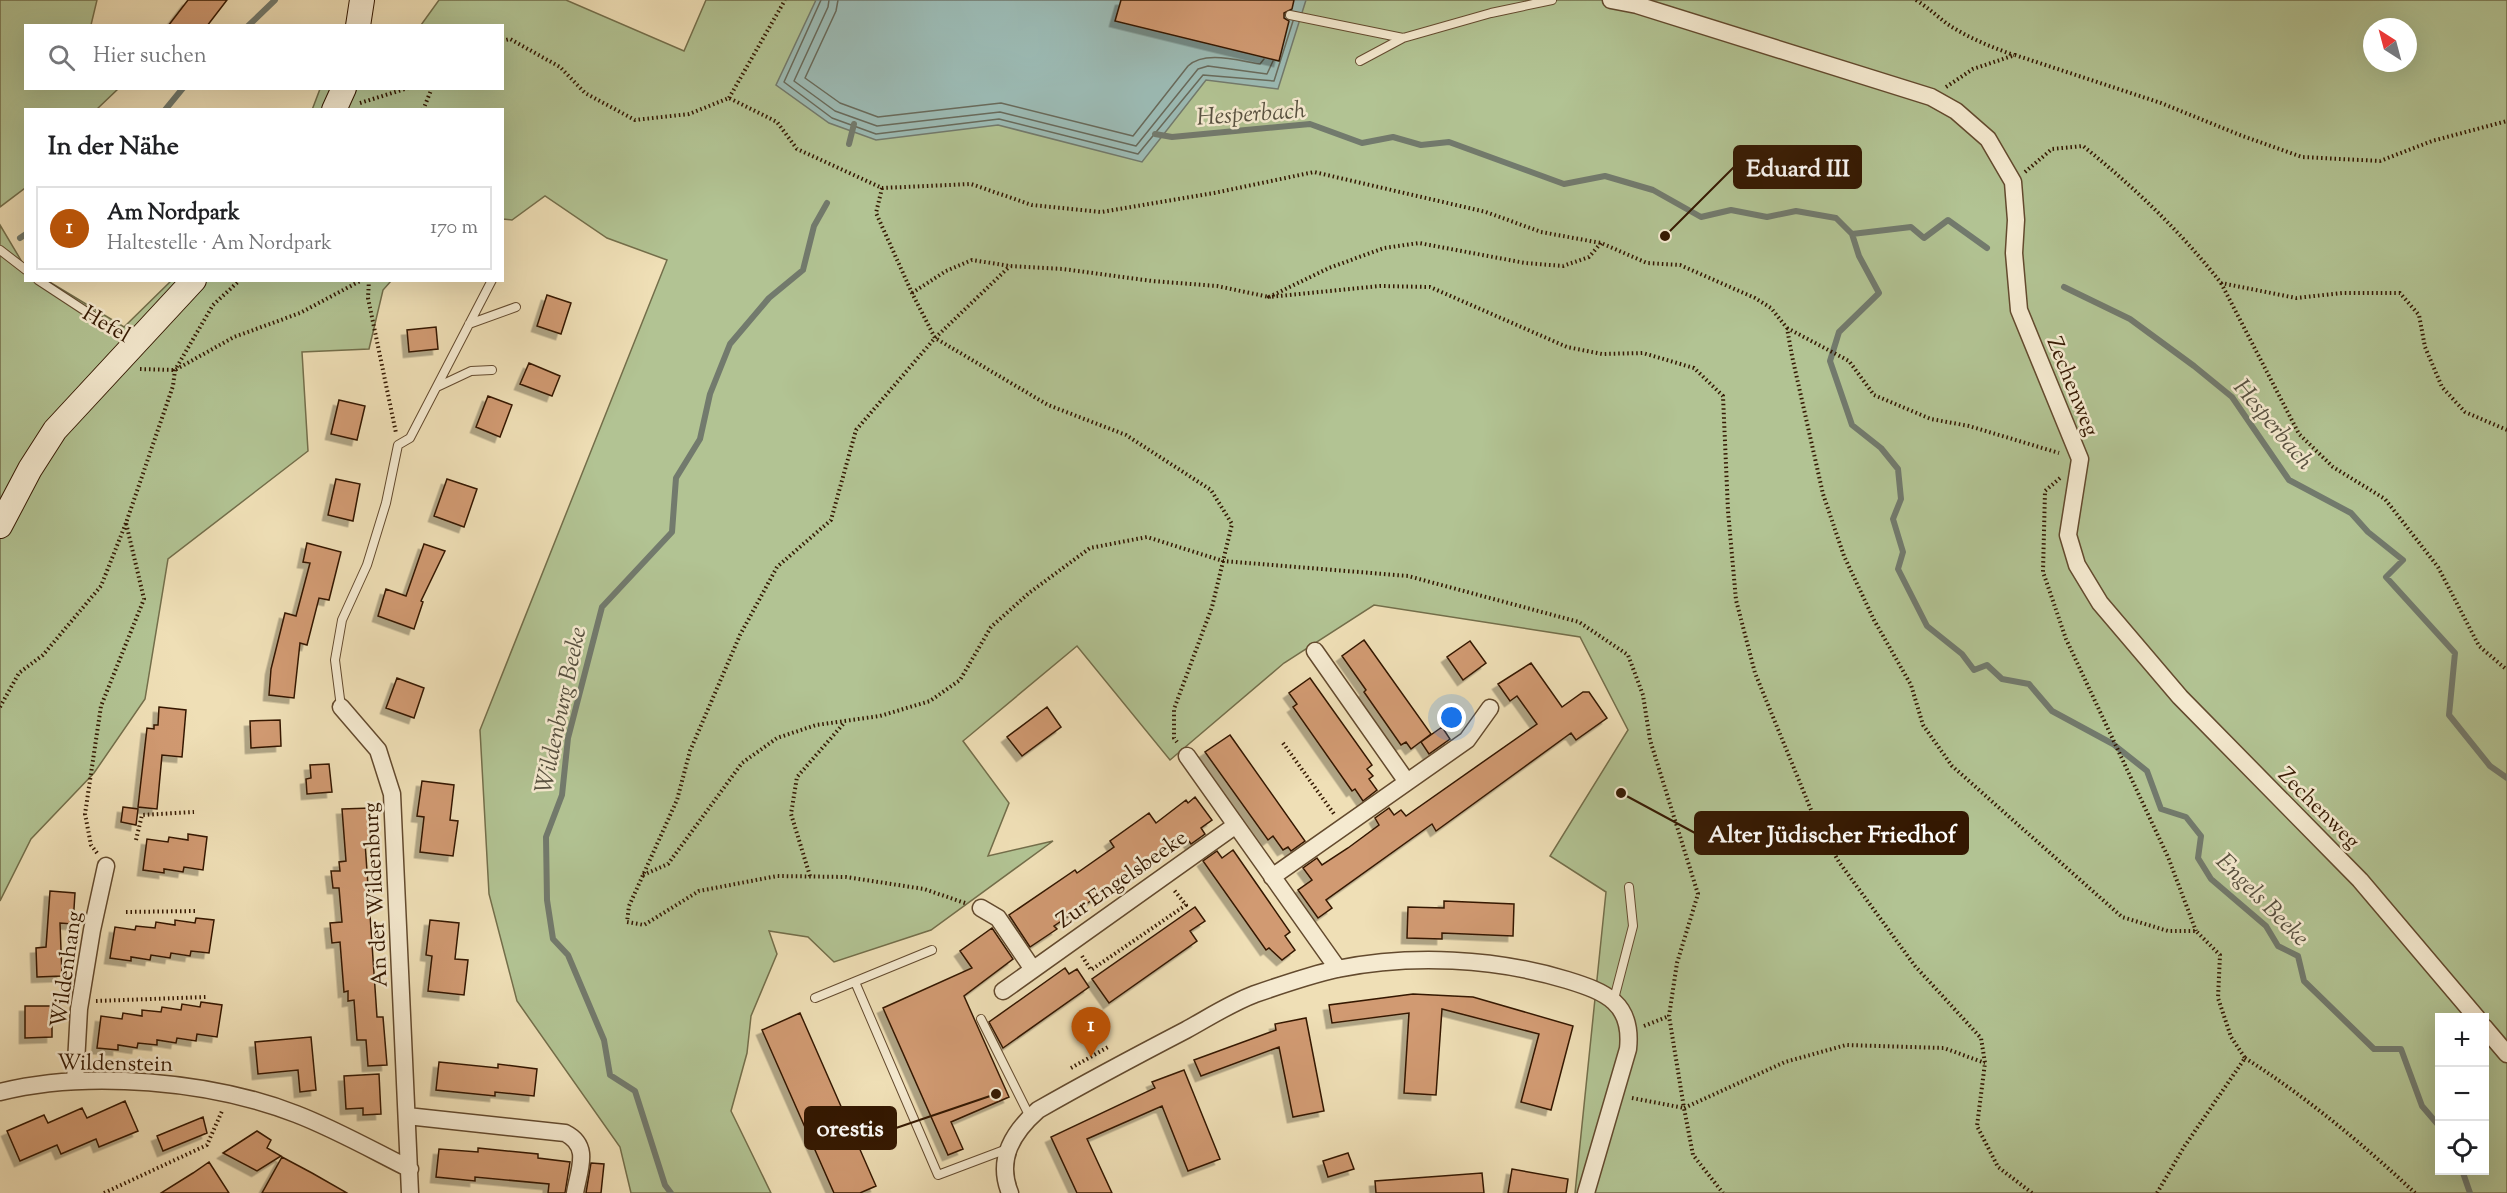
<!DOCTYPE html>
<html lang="de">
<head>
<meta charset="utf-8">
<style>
	body { margin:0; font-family:"Sorts Mill Goudy",serif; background:#f2f2f2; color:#202124 }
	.controls { position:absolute; right:18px; bottom:18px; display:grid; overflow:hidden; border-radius:0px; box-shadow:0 6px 24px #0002 }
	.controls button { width:54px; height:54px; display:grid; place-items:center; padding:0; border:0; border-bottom:2px solid #e0e0e0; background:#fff; color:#202124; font:30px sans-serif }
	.compass { position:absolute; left:2363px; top:18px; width:54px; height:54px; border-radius:50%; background:#fff; box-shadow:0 6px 24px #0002; rotate:324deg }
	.you { position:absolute; left:1452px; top:718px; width:21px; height:21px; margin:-15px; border:4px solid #fff; border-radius:50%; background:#1a73e8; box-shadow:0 0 0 9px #1a73e833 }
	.badge { display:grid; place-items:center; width:39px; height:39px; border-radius:50%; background:#b45309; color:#fff; font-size:20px; font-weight:700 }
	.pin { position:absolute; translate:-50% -50px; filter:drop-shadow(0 2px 3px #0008) }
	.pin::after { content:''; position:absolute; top:32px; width:21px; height:18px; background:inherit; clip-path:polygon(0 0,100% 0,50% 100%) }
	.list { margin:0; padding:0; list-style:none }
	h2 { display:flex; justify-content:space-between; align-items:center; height:78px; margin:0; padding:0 24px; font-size:26px }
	h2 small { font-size:20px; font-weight:400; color:#757577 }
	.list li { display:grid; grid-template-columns:39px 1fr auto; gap:18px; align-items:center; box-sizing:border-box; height:84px; margin:0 12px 12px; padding:0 12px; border:2px solid #e0e0e0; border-radius:0px }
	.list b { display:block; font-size:22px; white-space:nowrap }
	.list p { margin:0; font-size:20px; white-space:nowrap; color:#757577 }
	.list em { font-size:20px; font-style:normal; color:#757577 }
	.icon { flex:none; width:33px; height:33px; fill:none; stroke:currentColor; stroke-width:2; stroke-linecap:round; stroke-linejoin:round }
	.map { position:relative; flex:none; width:2507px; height:1193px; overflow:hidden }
	.search { position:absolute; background:#fff; box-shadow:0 6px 24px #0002; left:24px; top:24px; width:480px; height:66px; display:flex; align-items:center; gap:15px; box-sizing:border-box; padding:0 21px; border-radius:0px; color:#757577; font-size:22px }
	.panel { position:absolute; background:#fff; box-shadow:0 6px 24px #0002; left:24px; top:108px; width:480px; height:174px; border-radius:0px }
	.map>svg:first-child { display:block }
	.green { fill:#b2c393; stroke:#736e4a; stroke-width:1.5; fill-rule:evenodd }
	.water { fill:#9cbbb5; stroke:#727a6d; stroke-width:1.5 }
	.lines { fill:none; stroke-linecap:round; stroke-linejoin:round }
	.shore { stroke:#686a5b; stroke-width:1.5 }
	.stream { stroke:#727a6d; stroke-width:6 }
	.building { fill:#d19a72; stroke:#341801; stroke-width:1.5; filter:url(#shadow) }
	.lane-casing { stroke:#634a2e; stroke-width:10 }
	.street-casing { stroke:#634a2e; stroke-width:19 }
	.secondary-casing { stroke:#341801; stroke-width:26 }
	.path { stroke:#341801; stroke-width:4; stroke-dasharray:1.5 3; stroke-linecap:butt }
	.lane { stroke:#f5ead0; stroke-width:8 }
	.street { stroke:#f5ead0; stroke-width:16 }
	.secondary { stroke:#f5ead0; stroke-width:24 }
	.labels { text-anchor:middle; stroke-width:5; stroke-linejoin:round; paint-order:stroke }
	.street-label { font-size:22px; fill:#341801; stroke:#f5ead0 }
	.water-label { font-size:24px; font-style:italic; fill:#585140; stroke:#f5ead0 }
	.leader { fill:none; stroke:#341801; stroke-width:2 }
	.callout-dot { fill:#341801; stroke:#f5ead0; stroke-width:2 }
	.callout { fill:#341801; stroke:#341801; stroke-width:2 }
	.callout-label { font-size:24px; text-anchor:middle; font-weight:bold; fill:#fff }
</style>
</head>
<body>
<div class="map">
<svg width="2507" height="1193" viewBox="0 0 2507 1193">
	<defs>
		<filter id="shadow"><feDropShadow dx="-5.5" dy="5.5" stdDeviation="0" flood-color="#0004"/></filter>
	</defs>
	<rect width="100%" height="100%" fill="#efdfb6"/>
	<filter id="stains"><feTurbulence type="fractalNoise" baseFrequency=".00333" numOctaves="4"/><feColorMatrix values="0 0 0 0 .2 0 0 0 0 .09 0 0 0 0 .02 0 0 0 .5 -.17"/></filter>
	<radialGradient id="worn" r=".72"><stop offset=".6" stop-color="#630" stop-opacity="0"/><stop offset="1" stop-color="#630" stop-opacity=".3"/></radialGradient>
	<path class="green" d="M0,0h97l-6,25 -65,1v62l92,1 -21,20 -71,1 -1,78 -25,19z
		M439,0h127l118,51 22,-51h1801v1193h-932l31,-301 -56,-36 78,-126 -48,-93 -206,-32 -90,58 -114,97 -93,-114 -114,95 46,62 -21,53 65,-15 -122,89 -97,32 -26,-25 -39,-6 8,23 -26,62 -4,37 -16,58 40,82h-140l-11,-46 -103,-146 -28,-107 -9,-164 187,-470 -60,-22 -62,-42 -33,24 -9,-1 -1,-109h-190l8,-21 182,-1v-62l-81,-1zM2372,27h36v36h-36zM2440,1018h44v152h-44z
		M0,225l25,42 1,13 22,1 76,46 47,-46h220l-8,9 -14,59 -67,3 6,99 -140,108 -23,140 -51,74 -63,66 -31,62z"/>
	<path class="water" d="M816,0h490l-28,89 -72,-9 -64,82 -144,-37 -122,15 -47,-17 -53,-38z"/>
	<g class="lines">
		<path class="shore" d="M821,0l-37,82 48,36 44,16 123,-15 139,35 65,-79 71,6 19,-60
			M829,0l-1,7 -34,74 41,30 42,15 123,-14 136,34 62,-77 10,-3 59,8 6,-13
			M838,0l-2,11 -31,67 35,25 38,14 123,-14 132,33 55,-70c17,-16 51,-5 72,-2l4,-5"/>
		<path class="stream" d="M248,26l27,-26
			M165,110l18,-22
			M1155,134l17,3 138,-13 52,19 31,-6 28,8 28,-3 115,42 41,-8 48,14 48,27 30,-7 36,7 29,-6 40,7 16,16 59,-7 13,11 24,-18 39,28
			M849,144l5,-20
			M1852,234l7,22 20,37 -40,39 -9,29 22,64 29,23 17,21 3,30 -8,20 10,33 -5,17 29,57 35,28 12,16 13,-5 15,14 27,5 23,27 61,33 34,27 14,38 25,8 15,19 -3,22 13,21 55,47 12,20 20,10 6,25 70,68h27l21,57 18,21
			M20,238l6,-4
			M2064,287l66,32 64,47 38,31 57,83 62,33 17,19 35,28 -17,17 69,76 -6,62 41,51 17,12
			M2462,1170l8,23
			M671,1193l-6,-8 -30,-94 -25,-16 -6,-35 -36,-85 -15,-16 -6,-39 -1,-63 16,-42 6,-57 34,-131 70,-75 4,-54 24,-39 10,-45 20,-50 39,-46 34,-28 11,-44 13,-23"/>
	</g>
	<path class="building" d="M188,0h39l-20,26h-39z
		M1121,0h173l-2,9 -8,4v5l5,3 -10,40 -164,-40z
		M547,295l24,8 -10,31 -24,-8z
		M436,327l2,22 -29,3 -2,-22z
		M529,363l31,13 -8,20 -32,-12z
		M488,396l24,9 -12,32 -24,-10z
		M339,400l26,6 -8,34 -26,-6z
		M336,479l24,5 -7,37 -25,-6z
		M447,479l30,10 -13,38 -30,-11z
		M307,543l34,9 -12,48 -10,-2 -12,47 -7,-2 -6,55 -25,-3 2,-26 14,-56 11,3 14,-53 -7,-1z
		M424,544l21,7 -24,50 2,1 -9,27 -36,-13 8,-27 20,7z
		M1364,640l67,94 -20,15 -5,-7 -5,3 -37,-53 2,-2 -24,-34z
		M1470,641l16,22 -23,17 -16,-23z
		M1531,663l31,44 21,-15h6l18,26 -31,22 -5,-7 -135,98 -4,-7 -106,76 6,8 -14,10 -20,-28 14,-10 -9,-12 14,-10 5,7 26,-17 31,-23 -4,-7 14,-10 5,7 7,-5 5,6 131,-92 -20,-28 -7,5 -12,-17z
		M397,678l27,10 -10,30 -28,-10z
		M1310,678l62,87 -5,4 6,7 -4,3 8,11 -14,11 -8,-12 -3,2 -59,-84 4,-3 -8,-11z
		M159,707l27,3 -4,47 -20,-2 -5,54 -19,-2 9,-79 7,1v-4h4z
		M1047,707l14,20 -39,29 -15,-19z
		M280,720l1,26 -30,2 -1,-27z
		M1442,727l8,12 -21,15 -8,-12z
		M1230,735l75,106 -14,10 -3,-4 -5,3 -10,-14 -5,4 -63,-88z
		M329,764l3,28 -25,2 -1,-15 5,-1 -1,-13z
		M422,781l32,4 -4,35 8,1 -5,35 -33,-4 4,-35 -7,-1z
		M1195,797l17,23 -11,8 4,6 -14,10 -5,-7 -73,53 -2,-3 -57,39 3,3 -27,18 -21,-32 66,-45 2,3 37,-26 -4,-6 39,-28 7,10 30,-23 2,3z
		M123,807l15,2 -2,16 -15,-3z
		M371,808l2,33 -8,1 12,175h6l4,48 -19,1 -2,-26h-9l-3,-40 -6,1v-10l-4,1 -4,-50 -8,1 -2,-20 12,-1 -3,-34h-6l-2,-17h9l-1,-9 7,-1 -4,-52z
		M188,834l19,3 -4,33 -19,-3 -1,5 -19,-3v4l-21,-3 4,-31 21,3 1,-5 19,3z
		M1233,850l57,82 -5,4 10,14 -13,10 -13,-12 -3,2 -63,-89 14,-10 5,7z
		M50,891l25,2 -2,31 -13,-1 2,53 -25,1 -1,-29 10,-1z
		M1444,901l70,3 -1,32 -71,-3v6l-35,-1 1,-31 36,1z
		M1195,907l10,14 -15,10 7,10 -88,62 -17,-24z
		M196,918l18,2 -5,33 -18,-2 -1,5 -19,-3 -1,5 -19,-3 -1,5 -19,-3v4l-21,-3 5,-31 20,3 1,-4 19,2 1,-6 19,3v-5l20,3z
		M430,920l29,3 -4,36 13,1 -4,35 -36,-4 4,-35 -6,-1z
		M992,928l21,31 -49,37 45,101 -58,25 12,27 -15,6 -65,-147 89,-40 -12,-17z
		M1065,968l4,6 8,-5 12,18 -86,61 -14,-26z
		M1413,994l60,3 100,29 -22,84 -30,-8 18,-68 -97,-25 -6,86 -32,-2 5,-80 -77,10 -3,-18z
		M201,1002l21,3 -5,32 -20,-3 -1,7 -19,-3 -1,5 -19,-3v5l-19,-2 -1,5 -19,-3v5l-21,-2 4,-32 21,3 1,-6 19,3v-6l19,2 1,-5 19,3 1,-6 18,3z
		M25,1006h27v31l-27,1z
		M800,1013l76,173 -16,7h-26l-72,-163z
		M1306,1018l18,93 -31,6 -14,-70 -78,29 -7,-16 82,-30 -1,-6z
		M311,1037l5,53 -16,2 -2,-22 -40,4 -3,-32z
		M439,1062l59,6v-4l39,5 -3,27 -39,-4v4l-59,-6z
		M1184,1070l36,89 -32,12 -26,-65 -75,33 25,54h-35l-26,-56 104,-49 -3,-6z
		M379,1074l2,40 -18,1v-7l-17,1 -2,-33z
		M125,1101l13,30 -39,16 -3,-8 -35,15 -4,-9 -37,16 -13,-30 37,-16 4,8 34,-15 5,10z
		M203,1117l4,16 -44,18 -6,-15z
		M257,1131l14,9 -4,8 14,8 -24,15 -34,-18z
		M478,1148l60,6v4l32,4 -5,31h-17l1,-9 -74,-7v4l-39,-4 3,-28 39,3z
		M1348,1153l6,16 -26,8 -5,-16z
		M282,1157l30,16 35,20h-85z
		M209,1162l20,31h-68l32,-20z
		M591,1163l13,1 -3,29h-15z
		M1512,1169l56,10 -2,14h-58z
		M1482,1173l2,20h-108l-1,-12z"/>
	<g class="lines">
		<g class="lane-casing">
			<path id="lane" d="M1290,15l113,23 88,-25 61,-13
				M1360,61l43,-23
				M0,250l26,20
				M38,280l96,63
				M469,324l47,-17
				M437,387l34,-16 21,-1
				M341,707l-6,-47 7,-40 25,-55 19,-62 12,-58 12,-7 82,-158
				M855,982l83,193 69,-26
				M815,998l117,-48
				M1614,999l19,-73 -4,-39
				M981,1019l49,98"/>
		</g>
		<g class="street-casing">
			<path id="street" d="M1611,0l26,5 294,92 25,14 32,28 25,43 3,38 -2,33 5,57 61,149 -12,76 9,30 23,38 80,94 180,183 117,138
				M1315,651l92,131
				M341,707l37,43 14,44 18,399
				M1187,756l151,213
				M1272,877l195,-137 23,-32
				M981,908l17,10 34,50
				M1003,991l233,-166
				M2484,1027l23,27
				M75,1081l4,-72 13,-79 14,-64
				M0,1092c88,-22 211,-11 296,22 39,15 76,36 114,55
				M407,1116l158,17c26,13 14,36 10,60
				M1010,1193c-14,-34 3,-61 28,-83 49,-28 98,-54 148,-80 22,-12 45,-27 69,-36 26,-9 55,-19 82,-25 74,-15 158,-11 230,11 39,12 66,23 61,69l-42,144"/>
		</g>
		<g class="secondary-casing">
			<path id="secondary" d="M358,26l4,-26
				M334,110l10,-22
				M0,526l30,-57 25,-39 139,-150"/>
		</g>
		<path class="path" d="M1916,0c11,7 20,15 30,23 20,14 45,24 68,32
			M502,41l8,-2 50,28 25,26 50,27 54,-6 40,-16 48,24 20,27 85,39 89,-4 61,21 69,7 113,-19 100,-21 172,40 55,20 60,11 46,20 33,2 75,33 16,10 16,20 5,28 31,138 21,62 30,64 37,65 12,40 29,41 170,151 46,14h28l24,24 -2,43 13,39 14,21 -61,89 -27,46
			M1946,87l27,-18 42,-14 146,48 79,32 62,22 78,4 52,-20 75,-20
			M729,98l56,-98
			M360,103l48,-15
			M423,110l9,-22
			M2025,172l27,-23 31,-3c51,41 97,85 138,137l75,15 46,-5h58l19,22 6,32 17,40 23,25 42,18
			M882,188l-6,25 36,80 23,45 113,67 78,30 85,55 21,34 -20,83 -38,102v29l3,4
			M1601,243l-12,14 -26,9 -38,-3 -106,-20 -35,5 -55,20 -60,29 111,-11 50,1 137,60 35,7 41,-1 51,15 29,28 5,115 8,89 19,73 61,149 23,40 76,104 66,72 4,25 -8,63 21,41 34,26
			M369,280l-1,18 28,135
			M2221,283l78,151 34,33 52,32 53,68 41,79 28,24
			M912,293l34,-22 26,-11 38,6 53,3 89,12 65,5 52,11
			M1787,328l62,33 25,34 57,24 38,7 90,27
			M140,369l35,1 59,-33 66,-24 62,-33
			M2060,478l-15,13 -2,81 23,67 102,218 28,74
			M0,707l19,-34 24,-18 58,-69 25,-63
			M1283,743l51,71
			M136,840l6,-25 52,-3
			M97,853l-6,-8 -6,-31 16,-108 43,-107 -18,-76 47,-137 2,-16 38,-65 27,-25
			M643,875l25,-11 74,-101 35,-25 39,-13 64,-9 50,-15 30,-21 31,-53 38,-34 61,-45 57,-11 76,24 185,15 171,46 49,33 15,40 7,45 48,154 -21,69 -8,53 15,92 101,-46 61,-17 98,3 41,15
			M810,876l-19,-62 6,-37 48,-55
			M965,903l-41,-14 -78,-12 -69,-1 -78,15 -55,34 -17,-3 2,-16 48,-106 13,-49 50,-116 37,-68 54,-47 25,-90 79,-92 75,-72
			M126,912l71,-1
			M1082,956l9,14 95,-65 -12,-15
			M96,1001l110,-4
			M1644,1026l25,-10
			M2245,1058c60,38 118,86 170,135
			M1071,1068l39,-22
			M1632,1098l52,10 9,47 30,38
			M104,1193l103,-48 15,-34"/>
		<use href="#lane" class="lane"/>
		<use href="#street" class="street"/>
		<use href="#secondary" class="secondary"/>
	</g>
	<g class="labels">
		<g class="street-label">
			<text transform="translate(107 323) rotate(30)" y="8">Hefel</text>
			<text transform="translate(2074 386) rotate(68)" y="8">Zechenweg</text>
			<text transform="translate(2320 807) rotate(45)" y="8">Zechenweg</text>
			<text transform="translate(1121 878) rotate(-35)" y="8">Zur Engelsbeeke</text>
			<text transform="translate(374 895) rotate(-93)" y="8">An der Wildenburg</text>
			<text transform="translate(65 969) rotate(-82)" y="8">Wildenhang</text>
			<text transform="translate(115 1062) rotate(1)" y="8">Wildenstein</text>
		</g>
		<g class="water-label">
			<text transform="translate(1251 113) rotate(-4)" y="8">Hesperbach</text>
			<text transform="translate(2274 424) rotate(50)" y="8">Hesperbach</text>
			<text transform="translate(560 710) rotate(-78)" y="8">Wildenburg Beeke</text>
			<text transform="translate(2263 899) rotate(45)" y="8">Engels Beeke</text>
		</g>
	</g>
	<path class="leader" d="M1665 236L1734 167M1621 793L1695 833M996 1094L896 1128"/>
	<g class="callout-dot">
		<circle cx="1665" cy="236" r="6"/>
		<circle cx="1621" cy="793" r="6"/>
		<circle cx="996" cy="1094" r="6"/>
	</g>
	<g class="callout">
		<rect x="1734" y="146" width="127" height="42" rx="6"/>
		<rect x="1695" y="812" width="273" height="42" rx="6"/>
		<rect x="805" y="1107" width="91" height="42" rx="6"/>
	</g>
	<g class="callout-label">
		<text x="1798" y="176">Eduard III</text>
		<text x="1832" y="842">Alter Jüdischer Friedhof</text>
		<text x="850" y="1136">orestis</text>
	</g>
	<rect width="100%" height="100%" filter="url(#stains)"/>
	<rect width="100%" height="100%" fill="url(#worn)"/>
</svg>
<div class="controls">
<button>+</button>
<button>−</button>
<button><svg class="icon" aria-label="locate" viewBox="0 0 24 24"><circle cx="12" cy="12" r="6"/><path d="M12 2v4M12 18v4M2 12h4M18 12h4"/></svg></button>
</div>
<svg class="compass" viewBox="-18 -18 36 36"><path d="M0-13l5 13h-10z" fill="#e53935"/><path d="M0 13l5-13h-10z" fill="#757577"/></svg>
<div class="you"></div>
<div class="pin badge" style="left:1091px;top:1057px">1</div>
<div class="search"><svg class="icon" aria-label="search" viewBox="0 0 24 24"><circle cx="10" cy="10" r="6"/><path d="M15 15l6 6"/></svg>Hier suchen</div>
<section class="panel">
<h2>In der Nähe<small></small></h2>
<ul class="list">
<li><span class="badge">1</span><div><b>Am Nordpark</b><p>Haltestelle · Am Nordpark</p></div><em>170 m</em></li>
</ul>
</section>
</div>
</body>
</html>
